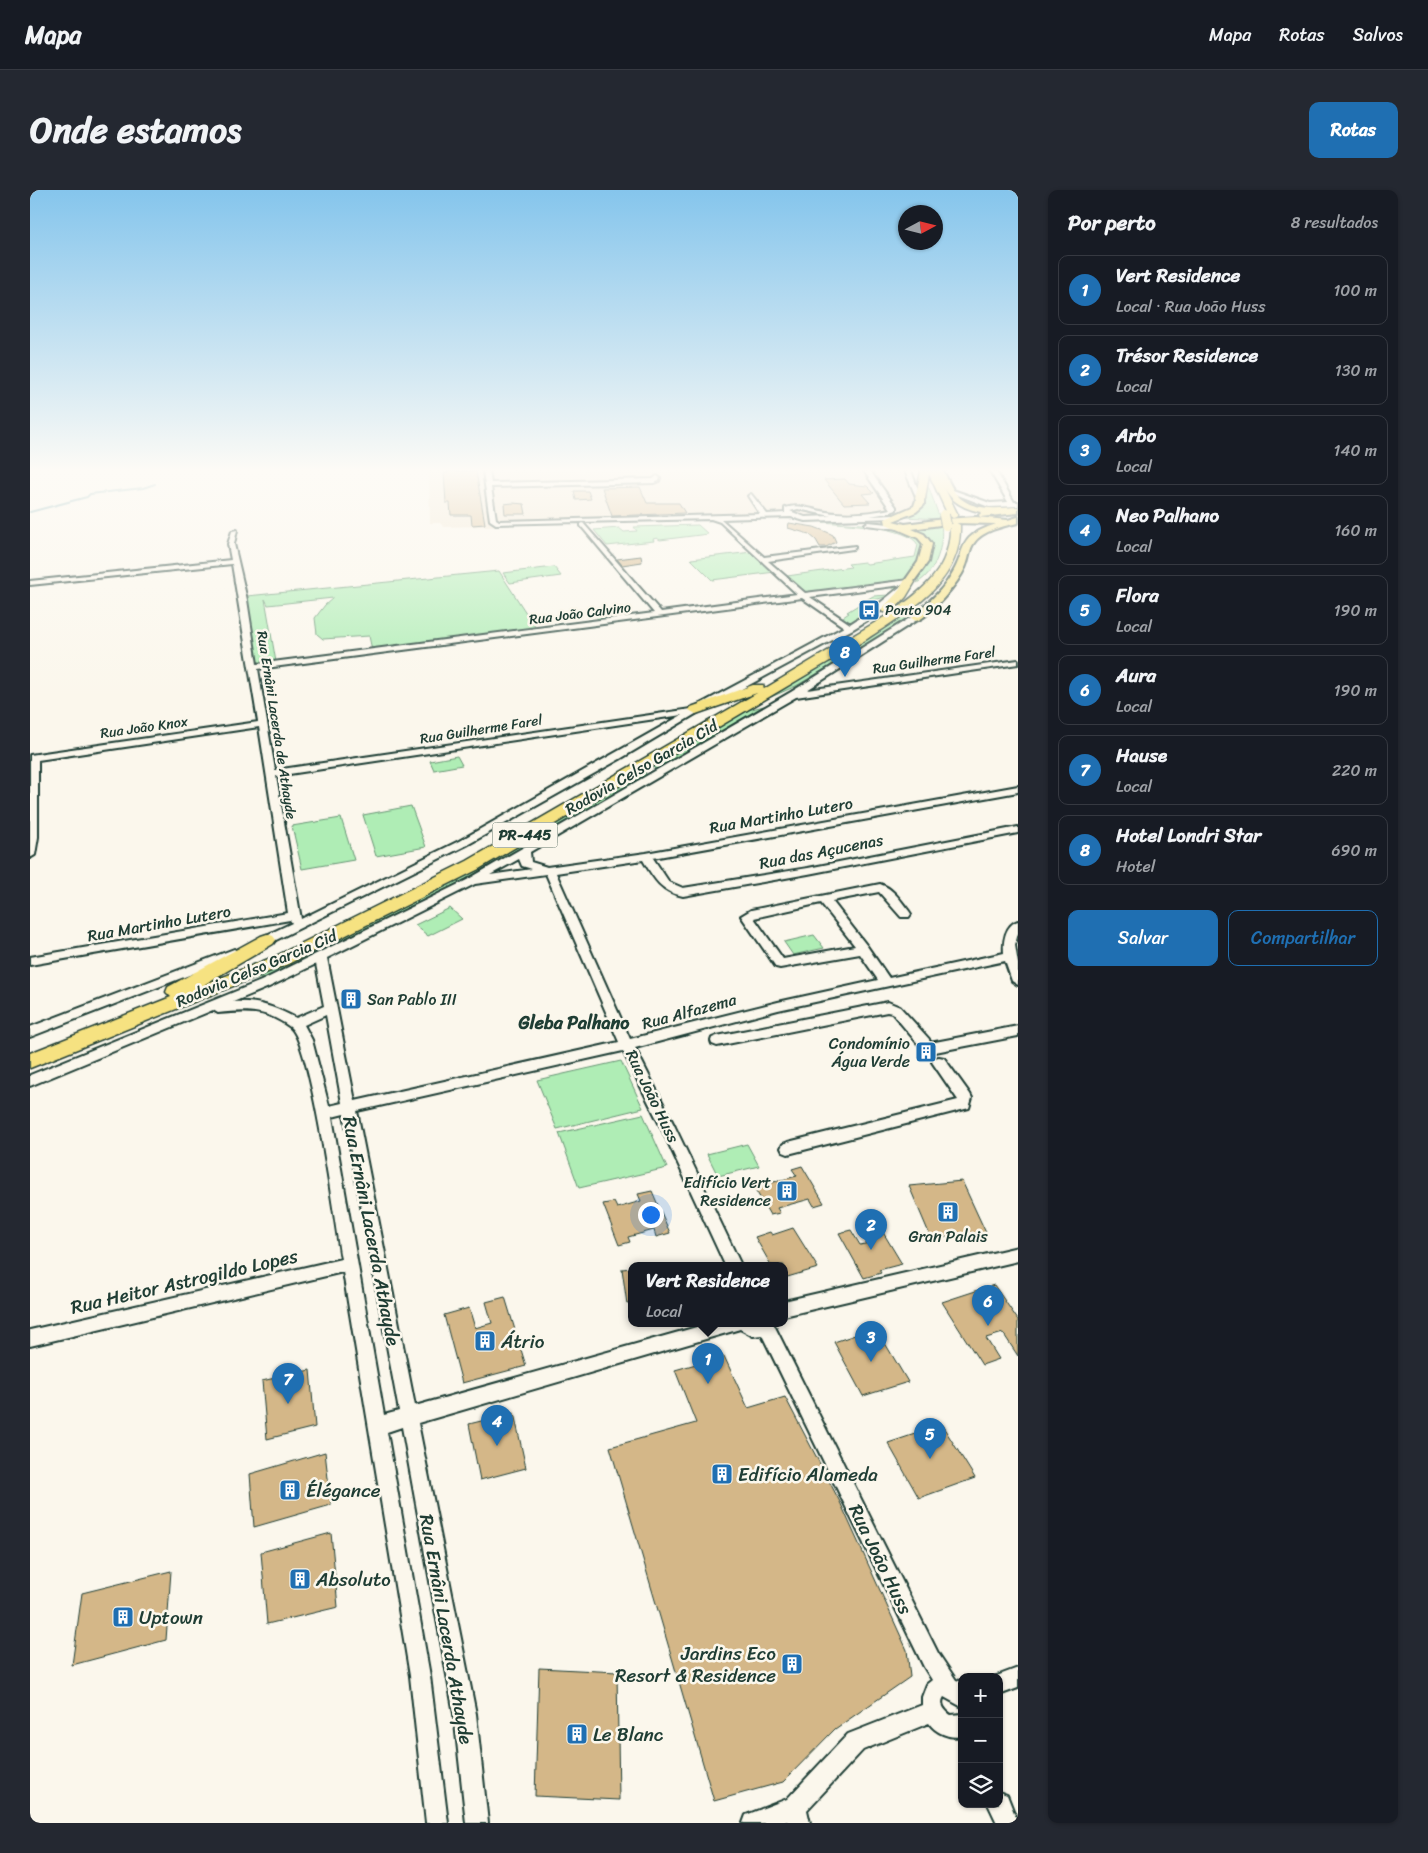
<!DOCTYPE html>
<html lang="pt">
<head>
<meta charset="utf-8">
<style>
	body { margin:0; font-family:Sriracha,sans-serif; background:#242831; color:#f1f3f6 }
	.controls { position:absolute; right:15px; bottom:15px; display:grid; overflow:hidden; border-radius:10px; box-shadow:0 1px 4px #0004 }
	.controls button { width:45px; height:45px; display:grid; place-items:center; padding:0; border:0; border-bottom:1px solid #363941; background:#171b24; color:#f1f3f6; font:25px sans-serif }
	.compass { position:absolute; left:868px; top:15px; width:45px; height:45px; border-radius:50%; background:#171b24; box-shadow:0 1px 4px #0004; rotate:83deg }
	.you { position:absolute; left:620px; top:1024px; width:18px; height:18px; margin:-12px; border:4px solid #fff; border-radius:50%; background:#1a73e8; box-shadow:0 0 0 8px #1a73e833 }
	.badge { display:grid; place-items:center; width:32px; height:32px; border-radius:50%; background:#1f6fb2; color:#fff; font-size:16px; font-weight:700 }
	.pin { position:absolute; translate:-50% -41px; filter:drop-shadow(0 1px 2px #0008) }
	.pin::after { content:''; position:absolute; top:26px; width:18px; height:15px; background:inherit; clip-path:polygon(0 0,100% 0,50% 100%) }
	.popup { position:absolute; left:598px; top:1072px; width:160px; height:65px; box-sizing:border-box; display:grid; place-content:center; border-radius:10px; background:#171b24; filter:drop-shadow(0 1px 4px #0005); font-size:16px; white-space:nowrap; color:#9ea1a6 }
	.popup b { font-size:19px; color:#f1f3f6 }
	.popup::after { content:''; position:absolute; left:50%; top:100%; margin-left:-10px; border:10px solid transparent; border-top-color:#171b24 }
	.list { margin:0; padding:0; list-style:none }
	h2 { display:flex; justify-content:space-between; align-items:center; height:65px; margin:0; padding:0 20px; font-size:21px }
	h2 small { font-size:16px; font-weight:400; color:#9ea1a6 }
	.list li { display:grid; grid-template-columns:32px 1fr auto; gap:15px; align-items:center; box-sizing:border-box; height:70px; margin:0 10px 10px; padding:0 10px; border:1px solid #363941; border-radius:10px }
	.list b { display:block; font-size:19px; white-space:nowrap }
	.list p { margin:0; font-size:16px; white-space:nowrap; color:#9ea1a6 }
	.list em { font-size:16px; font-style:normal; color:#9ea1a6 }
	.actions { display:flex; gap:10px; padding:15px 20px }
	.actions a { flex:1; padding:11px 0; border:1px solid #1f6fb2; border-radius:10px; text-align:center; font-size:18px; color:#1f6fb2 }
	.actions .main { background:#1f6fb2; color:#fff }
	.icon { flex:none; width:28px; height:28px; fill:none; stroke:currentColor; stroke-width:2; stroke-linecap:round; stroke-linejoin:round }
	.map { position:relative; flex:none; width:988px; height:1633px; overflow:hidden; border-radius:10px }
	header { display:flex; align-items:center; gap:30px; box-sizing:border-box; height:70px; padding:0 25px; background:#171b24; border-bottom:1px solid #363941 }
	header strong { font-size:24px }
	nav { display:flex; gap:28px; margin-inline-start:auto; font-size:18px }
	.intro { display:flex; align-items:center; justify-content:space-between; box-sizing:border-box; height:120px; padding:0 30px }
	h1 { margin:0; font-size:35px }
	.button { padding:12px 22px; border-radius:10px; background:#1f6fb2; color:#fff; font-size:18px; font-weight:700 }
	main { display:flex; gap:30px; padding:0 30px }
	aside { flex:1; background:#171b24; border-radius:10px; box-shadow:0 1px 4px #0004 }
	.map>svg:first-child { display:block }
	.built { fill:#efe4ce }
	.green { fill:#afedb5; stroke:#679574 }
	.lines { fill:none; stroke-linecap:round; stroke-linejoin:round }
	.stream { stroke:#649ea6; stroke-width:2 }
	.building { fill:#d4b788; stroke:#1f3d34 }
	.minor-casing { stroke:#1f3d34; stroke-width:4 }
	.major-casing { stroke:#1f3d34; stroke-width:4 }
	.highway-casing { stroke:#1f3d34; stroke-width:3 }
	.minor { fill:#fbf7ec; fill-rule:evenodd }
	.major { fill:#f6e281; fill-rule:evenodd }
	.highway { fill:#f6e281; fill-rule:evenodd }
	.highway-bridge-casing { stroke:#1f3d34; stroke-width:12; stroke-linecap:butt }
	.highway-bridge { stroke:#f6e281; stroke-width:10 }
	.labels { text-anchor:middle; stroke-width:5; stroke-linejoin:round; paint-order:stroke }
	.far-poi-label { font-size:14px; fill:#1f3d34; stroke:#fbf7ec; text-anchor:start }
	.far-street-label { font-size:14px; fill:#1f3d34; stroke:#fbf7ec }
	.shield { fill:#fbf7ec; stroke:#61756b; stroke-width:1 }
	.shield-label { font-size:15px; font-weight:bold; fill:#1f3d34 }
	.street-label { font-size:16px; fill:#1f3d34; stroke:#fbf7ec }
	.poi-label { font-size:16px; fill:#1f3d34; stroke:#fbf7ec; text-anchor:end }
	.neighbourhood-label { font-size:18px; font-weight:bold; fill:#1f3d34; stroke:#fbf7ec }
	.near-street-label { font-size:19px; fill:#1f3d34; stroke:#fbf7ec }
	.near-poi-label { font-size:19px; fill:#1f3d34; stroke:#fbf7ec; text-anchor:start }
</style>
</head>
<body>
<header>
<strong>Mapa</strong>
<nav><a>Mapa</a><a>Rotas</a><a>Salvos</a></nav>
</header>
<div class="intro"><h1>Onde estamos</h1><a class="button">Rotas</a></div>
<main>
<div class="map">
<svg width="988" height="1633" viewBox="0 0 988 1633">
	<rect width="100%" height="100%" fill="#fbf7ec"/>
	<filter id="ink" filterUnits="userSpaceOnUse"><feTurbulence type="fractalNoise" baseFrequency=".02" numOctaves="2"/><feDisplacementMap in="SourceGraphic" scale="10" xChannelSelector="R" yChannelSelector="G"/><feConvolveMatrix kernelMatrix="1 2 1 2 8 2 1 2 1" color-interpolation-filters="sRGB"/></filter>
	<g filter="url(#ink)">
		<path class="built" d="M399,281h478l10,28 -4,8 -11,6 -19,3 -439,11 -4,-4h-10z"/>
		<path class="green" d="M896,297l3,1 11,31 -36,-2 19,-10 3,-8z
			M792,332h10c27,3 75,0 92,22l-4,15 -13,22 -102,12 -18,-17 64,-9 -3,-3 16,-2 3,2 48,-7 3,-12c-9,-19 -75,-21 -96,-23z
			M911,333c3,22 -4,48 -24,60l13,-29v-12l-7,-7 -16,-6z
			M668,335l10,9 -48,6 -3,-2 -4,1 1,2 -47,5 -13,-16 25,-2 5,4 13,-1 -3,-4z
			M722,362l23,20 -63,8 -21,-21z
			M524,377l7,9 -51,7 -7,-10z
			M469,381l38,59 -165,20 -3,-14 -46,3 -6,-5 -2,-16 10,-13 8,-7 -65,7 -3,-6 11,63 -20,2 -9,-68z
			M860,396h6l3,4c-12,9 -22,7 -36,15l8,3 -21,15 -10,-4 9,-6 -2,-1 26,-16 16,-1 6,-5z
			M891,410l-8,15 -11,8 -106,63 -41,18z
			M591,417l7,9 -29,4 -8,-9z
			M738,515l-112,65 -6,-6 94,-53z
			M427,566l5,9 -28,5 -4,-9z
			M615,580l1,7 -113,66 -88,48 -87,43 -2,-2v4l-88,41 -15,3 -6,-2z
			M381,616l15,41 -50,9 -13,-41z
			M311,628l13,42 -52,9 -10,-43z
			M420,718l12,11 -34,17 -13,-11z
			M784,745l10,13 -31,7 -9,-13z
			M591,871l22,47 -86,21 -20,-49z
			M613,924l24,54 -88,20 -20,-55z
			M717,954l12,22 -41,10 -11,-22z"/>
		<g class="lines">
			<path class="stream" d="M0,322l57,-15 3,-3 53,-6 12,-4"/>
		</g>
		<path class="building" d="M418,281h28l9,53 -13,1 -1,-10h-20l-1,-12h-4l-2,-30h4z
			M815,289l4,5 18,2 7,7 -12,1 8,9 -26,1 -20,-24z
			M610,297l7,16h32l6,10 -73,3 -10,-28z
			M544,301h14l3,8 -15,1z
			M483,313l11,1 2,10h-21l-1,-10z
			M759,333l25,4 13,5 6,3 3,7 -10,5h-6l-4,-7 -7,-6 -21,-6z
			M611,366l1,6 -20,3 -5,-6z
			M772,976l22,37 -10,3 -4,-7 -33,9 3,5 -10,2 -19,-33 12,-3 3,5 31,-8 -5,-7z
			M932,991l25,54 -56,3 -22,-52z
			M622,1001l18,42 -14,4 -2,-7 -26,7 2,5 -11,3 -16,-41 11,-2 3,6 24,-7 -3,-7z
			M848,1034l24,40 -23,6 2,3 -17,5 -25,-45 12,-3 9,15 15,-3 -9,-15z
			M763,1038l25,40 -34,10v-13h-13l-16,-28 15,-5 2,3z
			M602,1078v35l-5,1 -5,-35z
			M964,1095l24,35v36l-15,-23 -17,5 13,21 -17,6 -40,-63z
			M475,1107l21,69 -64,17 -18,-68 25,-7 6,20 17,-5 -6,-21z
			M846,1138l32,54 -45,14 -29,-54z
			M694,1166l24,52 37,-11 55,105 67,148 3,27 -75,52 -52,53 -69,19 -104,-354 86,-24 -21,-53z
			M280,1180l5,57 -48,12 -5,-58z
			M484,1223l12,55 -46,12 -11,-56z
			M912,1235l33,53 -56,20 -31,-55z
			M295,1262l6,53 -77,22 -4,-53z
			M301,1343l7,74 -71,17 -6,-72z
			M141,1381l-5,69 -94,25 10,-72z
			M509,1478l78,4 2,128 -84,-4z"/>
		<g class="lines">
			<g class="minor-casing">
				<path id="minor" d="M453,281h6l2,12 162,-4 4,-3 3,2 -1,3 -5,2 -163,4 5,32 3,2 261,-7 -12,-18 3,-2 16,20 18,-1v-5c16,-5 26,2 42,4 19,3 44,1 63,-3l-26,-38h6l26,36v3l-8,3 -18,3 23,-1 2,1v2l-90,3 -14,-4 -70,2 43,38 91,-11v2l-2,1 -85,12 37,32 104,-13 4,2 -4,2 -99,13 40,27 20,-13 30,-24 7,2 -31,26 -23,14 -154,83 -79,47 -153,86 -203,101 -4,1 -6,-4 2,-3 36,-17 -2,-3 -260,45v-8l258,-44 -29,-186 -221,33v77l-3,18 -5,3v-103l228,-33 -26,-158 -202,21v-4l201,-21 -3,-16 4,-13 5,-1 -3,14 13,56 10,64 397,-51 -73,-87v-2l2,-1 78,89 136,-18 -77,-72 -9,-3 -215,5 -6,-4zM768,319l33,7 -26,1 -15,-6zM772,408l42,29 -153,82 -416,61 -17,-101zM652,525l-223,126 -158,78 -25,-143z
					M875,281h6l11,29 -5,-1z
					M960,281h6l18,31h4v4l-29,1 -44,-17 5,-1 40,14 18,-1z
					M838,332l32,3 3,2 -3,2 -34,-4 -1,-1z
					M883,426l7,2 -113,72 211,-30v4l-222,33 -266,155 1,10 16,5 99,-14 372,-67v6l-365,66 16,24 14,6 125,-20 210,-41v6l-210,41 -125,22c-22,-4 -30,-19 -40,-36l-87,13 74,166 148,-37 100,-22 -18,-26 -80,14 -4,-1 -35,-51 10,-6 129,-26c13,4 21,17 29,27l2,3 -2,3h-8l-22,-25 -47,9 35,45 22,32 115,-25c-1,-11 1,-28 14,-32v12l-3,12 3,19v21l-6,-4 -7,-20 -227,49 -143,38 40,79 66,138h-16l-64,-138 -38,-76 -266,60 58,295 296,-83h62l165,330 18,27 6,2v25l-18,-10c-5,7 1,14 7,18l11,-1v22c-12,3 -26,-3 -33,-13l-66,27 -56,60 3,13h-22l-1,-2 -4,2h-40l3,-8 41,-16 61,-65 74,-29v-8l5,-13 5,-4 -8,-13 -162,-332 -9,1 -13,-7 -322,94 58,291 12,109h-22l-12,-109 -52,-287 -15,5 43,244 18,147h-22l-16,-147 -67,-404 -313,74v-16l311,-71c-6,-36 -30,-217 -51,-232 -24,-18 -44,-17 -72,-14l-5,-3 -183,76v-11l231,-94 206,-101 324,-188zM489,669l3,7 10,3 -42,6zM516,684l73,168 -264,59 -28,-143 148,-74zM791,713l34,43 -72,13 -29,-41zM286,774l8,42 -28,12c-22,-11 -38,-18 -63,-16l36,-15zM296,825l16,88 -13,3 -17,-66 -8,-15zM314,924l55,297 -15,4 -52,-298z
					M204,759l6,4 -2,3 -208,81v-10z
					M858,812l12,5 29,32 1,4 88,-17v10l-88,17 -5,-2 -1,-4 -5,-2 -27,-32 -5,-1 -170,34 -5,-2 -1,-3 1,-3 5,-2z
					M909,867l5,1 26,36 2,4 -3,10 -181,46 -5,-2 -2,-4 2,-4 5,-2 170,-42 -26,-38 2,-4z
					M988,1057v14l-234,55v-15z
					M988,1478v20l-19,7v-18h-5z
					M969,1602l8,3 11,28h-21l-9,-19h11z"/>
			</g>
			<g class="major-casing">
				<path id="major" d="M907,281h6c5,8 8,17 14,24 16,17 41,13 61,12v6l-38,4 -1,-2 3,-3c-27,-5 -34,-15 -46,-39z
					M887,307l7,2v6l-8,7 -23,9 12,3 39,-5 32,-2 32,3 10,-3v6c-13,3 -35,7 -44,20 -5,6 -5,17 -9,25 -6,14 -35,49 -49,53l-5,-3 1,-2c13,-11 27,-22 36,-36 22,-30 4,-41 48,-56l-42,-1 -42,6 12,5 8,10 -4,18 -16,22h-6l-2,-2 14,-20 5,-18 -5,-6 -32,-14 -1,-5 29,-13z"/>
			</g>
			<g class="highway-casing">
				<path id="highway" d="M891,281h15l22,44 -2,2 -3,1 -5,-3 -19,-41 -4,25 -5,3 -3,-1 -2,-2z
					M925,332l5,3c2,58 -50,85 -93,114l-388,230 -191,95 -258,104v-15l141,-56 -5,-5 2,-5 93,-51 6,-2 6,2 3,4 -3,4 -70,41 73,-29 191,-95 290,-168 -61,21 -7,-4 2,-3 62,-22h10l1,4 127,-76 -8,-1 -2,-2 16,-17 8,-13h8l2,2 -9,15 -14,15c33,-23 59,-44 58,-87z"/>
			</g>
			<use href="#minor" class="minor"/>
			<use href="#major" class="major"/>
			<use href="#highway" class="highway"/>
			<g class="highway-bridge-casing">
				<path id="highway-bridge" d="M914,325l2,10"/>
			</g>
			<use href="#highway-bridge" class="highway-bridge"/>
		</g>
	</g>
	<linearGradient id="sky" x2="0" y2="1"><stop stop-color="#85c5ec"/><stop offset="0.55" stop-color="#fdfbf6"/><stop offset="1" stop-color="#fdfbf6" stop-opacity="0"/></linearGradient>
	<rect width="988" height="509" fill="url(#sky)"/>
	<defs>
		<g id="bus-square" transform="scale(1.125)"><rect x="-9" y="-9" width="18" height="18" rx="4" fill="#1f6fb2" stroke="#fbf7ec"/><path d="M-5-6H5V4H4V6H2V4H-2V6H-4V4H-5ZM-3.5-4V0h7V-4ZM-3.5 1.2v1.5H-2V1.2ZM2 1.2v1.5H3.5V1.2Z" fill="#fff"/></g>
		<g id="building-square" transform="scale(1.125)"><rect x="-9" y="-9" width="18" height="18" rx="4" fill="#1f6fb2" stroke="#fbf7ec"/><path d="M-4-6H4V6H1V3H-1V6H-4ZM-2.5-4.3h1.7v1.8h-1.7ZM.8-4.3h1.7v1.8H.8ZM-2.5-1h1.7V.8h-1.7ZM.8-1h1.7V.8H.8Z" fill="#fff"/></g>
	</defs>
	<g fill-rule="evenodd">
		<use href="#bus-square" x="839" y="420"/>
		<use href="#building-square" x="321" y="809"/>
		<use href="#building-square" x="896" y="862"/>
		<use href="#building-square" x="757" y="1001"/>
		<use href="#building-square" x="918" y="1022"/>
		<use href="#building-square" x="455" y="1151"/>
		<use href="#building-square" x="692" y="1284"/>
		<use href="#building-square" x="260" y="1300"/>
		<use href="#building-square" x="270" y="1389"/>
		<use href="#building-square" x="93" y="1427"/>
		<use href="#building-square" x="762" y="1474"/>
		<use href="#building-square" x="547" y="1544"/>
	</g>
	<g class="labels">
		<g class="far-poi-label">
			<text x="855" y="425">Ponto 904</text>
		</g>
		<g class="far-street-label">
			<text transform="translate(550 423) rotate(-7)" y="5">Rua João Calvino</text>
			<text transform="translate(904 470) rotate(-8)" y="5">Rua Guilherme Farel</text>
			<text transform="translate(247 535) rotate(81)" y="5">Rua Ernâni Lacerda de Athayde</text>
			<text transform="translate(114 537) rotate(-8)" y="5">Rua João Knox</text>
			<text transform="translate(451 539) rotate(-9)" y="5">Rua Guilherme Farel</text>
		</g>
		<rect class="shield" x="462.5" y="632.5" width="65" height="25" rx="4"/>
		<g class="shield-label">
			<text x="495" y="650">PR-445</text>
		</g>
		<g class="street-label">
			<text transform="translate(611 577) rotate(-30)" y="6">Rodovia Celso Garcia Cid</text>
			<text transform="translate(751 625) rotate(-10)" y="6">Rua Martinho Lutero</text>
			<text transform="translate(791 661) rotate(-11)" y="6">Rua das Açucenas</text>
			<text transform="translate(129 733) rotate(-10)" y="6">Rua Martinho Lutero</text>
			<text transform="translate(226 778) rotate(-23)" y="6">Rodovia Celso Garcia Cid</text>
			<text transform="translate(659 821) rotate(-15)" y="6">Rua Alfazema</text>
			<text transform="translate(623 906) rotate(64)" y="6">Rua João Huss</text>
		</g>
		<g class="poi-label">
			<text x="337" y="815" text-anchor="start">San Pablo III</text>
			<text x="880" y="859">Condomínio<tspan x="880" dy="18">Água Verde</tspan></text>
			<text x="741" y="998">Edifício Vert<tspan x="741" dy="18">Residence</tspan></text>
			<text x="918" y="1052" text-anchor="middle">Gran Palais</text>
		</g>
		<g class="neighbourhood-label">
			<text x="544" y="839">Gleba Palhano</text>
		</g>
		<g class="near-street-label">
			<text transform="translate(342 1041) rotate(79)" y="7">Rua Ernâni Lacerda Athayde</text>
			<text transform="translate(154 1091) rotate(-13)" y="7">Rua Heitor Astrogildo Lopes</text>
			<text transform="translate(851 1369) rotate(64)" y="7">Rua João Huss</text>
			<text transform="translate(417 1439) rotate(80)" y="7">Rua Ernâni Lacerda Athayde</text>
		</g>
		<g class="near-poi-label">
			<text x="471" y="1158">Átrio</text>
			<text x="708" y="1291">Edifício Alameda</text>
			<text x="276" y="1307">Élégance</text>
			<text x="286" y="1396">Absoluto</text>
			<text x="109" y="1434">Uptown</text>
			<text x="746" y="1470" text-anchor="end">Jardins Eco<tspan x="746" dy="22">Resort &amp; Residence</tspan></text>
			<text x="563" y="1551">Le Blanc</text>
		</g>
	</g>
</svg>
<div class="controls">
<button>+</button>
<button>−</button>
<button><svg class="icon" aria-label="layers" viewBox="0 0 24 24"><path d="M12 4l9 5-9 5-9-5zM3 14l9 5 9-5"/></svg></button>
</div>
<svg class="compass" viewBox="-18 -18 36 36"><path d="M0-13l5 13h-10z" fill="#e53935"/><path d="M0 13l5-13h-10z" fill="#9ea1a6"/></svg>
<div class="you"></div>
<div class="pin badge" style="left:678px;top:1194px">1</div>
<div class="popup"><b>Vert Residence</b>Local</div>
<div class="pin badge" style="left:841px;top:1060px">2</div>
<div class="pin badge" style="left:841px;top:1172px">3</div>
<div class="pin badge" style="left:467px;top:1256px">4</div>
<div class="pin badge" style="left:900px;top:1269px">5</div>
<div class="pin badge" style="left:958px;top:1136px">6</div>
<div class="pin badge" style="left:258px;top:1214px">7</div>
<div class="pin badge" style="left:815px;top:487px">8</div>
</div>
<aside>
<h2>Por perto<small>8 resultados</small></h2>
<ul class="list">
<li><span class="badge">1</span><div><b>Vert Residence</b><p>Local · Rua João Huss</p></div><em>100 m</em></li>
<li><span class="badge">2</span><div><b>Trésor Residence</b><p>Local</p></div><em>130 m</em></li>
<li><span class="badge">3</span><div><b>Arbo</b><p>Local</p></div><em>140 m</em></li>
<li><span class="badge">4</span><div><b>Neo Palhano</b><p>Local</p></div><em>160 m</em></li>
<li><span class="badge">5</span><div><b>Flora</b><p>Local</p></div><em>190 m</em></li>
<li><span class="badge">6</span><div><b>Aura</b><p>Local</p></div><em>190 m</em></li>
<li><span class="badge">7</span><div><b>Hause</b><p>Local</p></div><em>220 m</em></li>
<li><span class="badge">8</span><div><b>Hotel Londri Star</b><p>Hotel</p></div><em>690 m</em></li>
</ul>
<div class="actions"><a class="main">Salvar</a><a>Compartilhar</a></div>
</aside>
</main>
</body>
</html>
